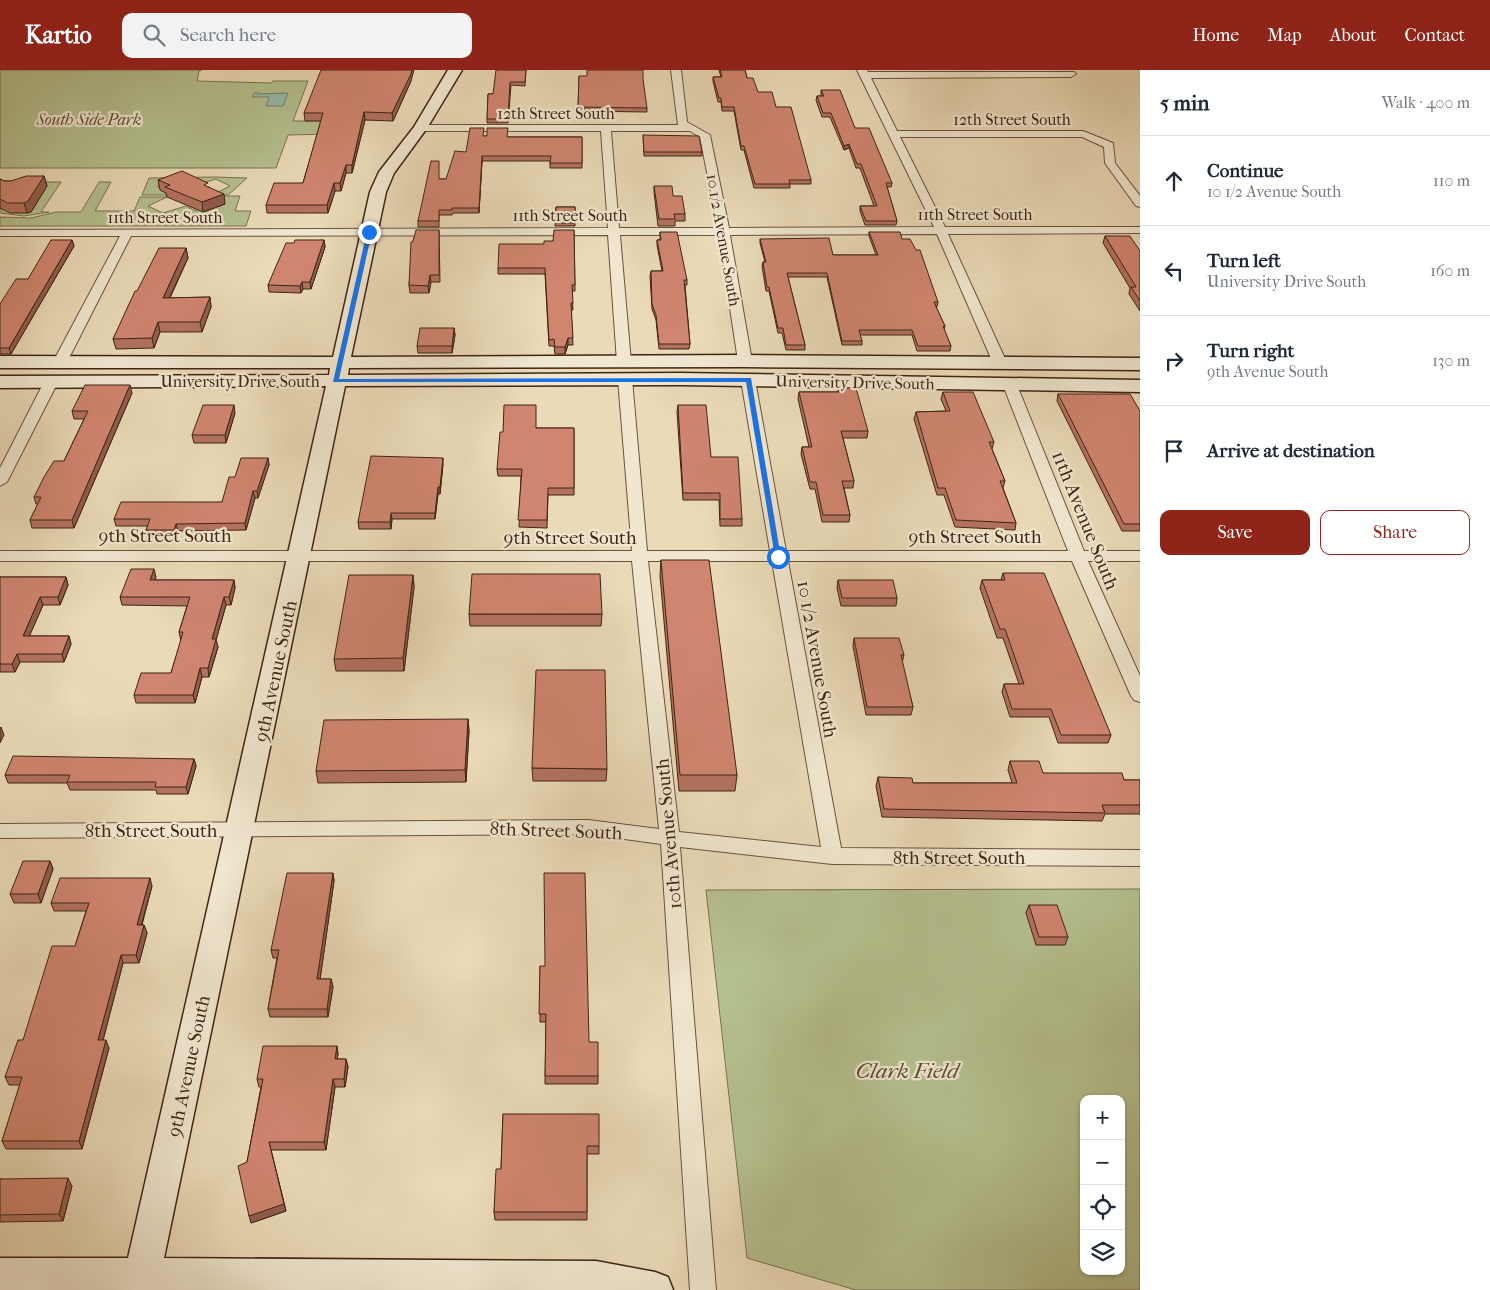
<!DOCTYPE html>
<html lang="en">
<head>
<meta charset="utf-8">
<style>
	body { margin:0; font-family:"IM FELL French Canon",serif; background:#f2f2f3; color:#1f2937 }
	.controls { position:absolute; right:15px; bottom:15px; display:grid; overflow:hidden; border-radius:10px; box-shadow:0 1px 4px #0004 }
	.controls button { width:45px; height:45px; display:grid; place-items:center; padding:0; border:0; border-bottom:1px solid #e0e1e3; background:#fff; color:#1f2937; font:25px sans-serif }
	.stop { position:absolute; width:15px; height:15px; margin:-11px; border:4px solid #1a73e8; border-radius:50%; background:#fff }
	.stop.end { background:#1a73e8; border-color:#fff; box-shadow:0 1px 5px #0008 }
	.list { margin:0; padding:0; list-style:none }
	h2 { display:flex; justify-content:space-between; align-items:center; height:65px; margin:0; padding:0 20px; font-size:21px }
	h2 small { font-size:16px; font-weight:400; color:#747a83 }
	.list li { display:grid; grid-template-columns:32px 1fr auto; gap:15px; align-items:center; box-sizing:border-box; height:90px; padding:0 20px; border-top:1px solid #e0e1e3 }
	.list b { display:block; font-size:19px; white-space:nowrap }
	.list p { margin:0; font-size:16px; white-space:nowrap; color:#747a83 }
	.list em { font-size:16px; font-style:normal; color:#747a83 }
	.actions { display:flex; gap:10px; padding:15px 20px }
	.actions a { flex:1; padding:11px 0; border:1px solid #8f2418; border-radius:10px; text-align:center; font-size:18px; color:#8f2418 }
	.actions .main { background:#8f2418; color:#fff }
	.icon { flex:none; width:28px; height:28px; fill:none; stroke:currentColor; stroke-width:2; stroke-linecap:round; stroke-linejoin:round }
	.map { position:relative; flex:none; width:1140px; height:1220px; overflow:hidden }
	header { display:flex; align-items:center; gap:30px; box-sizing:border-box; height:70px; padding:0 25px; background:#8f2418; color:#fff }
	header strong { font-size:24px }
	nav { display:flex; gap:28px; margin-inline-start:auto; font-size:18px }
	.search { width:350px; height:45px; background:#f2f2f3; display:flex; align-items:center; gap:12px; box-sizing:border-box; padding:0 18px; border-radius:10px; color:#747a83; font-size:19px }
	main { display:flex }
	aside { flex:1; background:#fff }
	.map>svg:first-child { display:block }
	.green { fill:#b5c08f; stroke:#7a7252; fill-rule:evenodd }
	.water { fill:#98bbaa; stroke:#747f6e }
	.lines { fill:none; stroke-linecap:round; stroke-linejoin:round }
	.street-casing { stroke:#6a523e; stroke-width:2 }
	.secondary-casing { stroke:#3f2415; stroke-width:3 }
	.street { fill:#f1e7d0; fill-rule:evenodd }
	.secondary { fill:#f1e7d0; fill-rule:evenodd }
	.wall { fill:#b37260; stroke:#3f2415 }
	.shaded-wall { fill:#925d4e; stroke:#3f2415 }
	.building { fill:#d08570; stroke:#3f2415 }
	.route { fill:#1a73e8 }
	.labels { text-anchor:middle; stroke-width:4.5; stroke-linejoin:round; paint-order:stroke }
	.far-street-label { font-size:16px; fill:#3f2415; stroke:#f1e7d0 }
	.far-park-label { font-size:16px; font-style:italic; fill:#5c4b34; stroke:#f1e7d0 }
	.street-label { font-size:19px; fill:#3f2415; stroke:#f1e7d0 }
	.near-park-label { font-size:22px; font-style:italic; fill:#5c4b34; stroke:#f1e7d0 }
</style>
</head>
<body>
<header>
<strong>Kartio</strong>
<div class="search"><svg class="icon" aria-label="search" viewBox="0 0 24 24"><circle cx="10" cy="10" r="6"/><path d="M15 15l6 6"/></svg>Search here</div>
<nav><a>Home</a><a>Map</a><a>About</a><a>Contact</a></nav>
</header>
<main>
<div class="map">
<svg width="1140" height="1220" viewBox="0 0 1140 1220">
	<rect width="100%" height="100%" fill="#eadab7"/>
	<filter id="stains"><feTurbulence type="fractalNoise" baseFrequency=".004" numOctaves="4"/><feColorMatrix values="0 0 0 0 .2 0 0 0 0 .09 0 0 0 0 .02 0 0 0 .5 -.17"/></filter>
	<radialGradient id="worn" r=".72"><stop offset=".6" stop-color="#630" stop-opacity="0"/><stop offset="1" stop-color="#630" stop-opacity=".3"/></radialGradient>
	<path class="green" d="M0,0h202l-3,1 -2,10 74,2 2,-2h35l-15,40h46l-8,13 -43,1 -12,33h-276z
		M214,107l33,1 -19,17h-16l18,-9 -14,-7 -22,7 -19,-6 -18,6 11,9h-26l7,-17z
		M25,112h36l-20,30h8l-25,4 -24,-3v-4l31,3 4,-7 -7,-6 14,-4 3,-7 -16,-2z
		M99,112h12l-16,29h39l6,-14h27l-19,9 15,7 23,-7 10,5 15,-15h29l-5,15h16l-5,15h-246v-9l31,1 25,-6h25z
		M1140,819v401h-284l-109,-32 -41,-368zM1084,1029h37v172h-37z"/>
	<path class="water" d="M254,23h5l-1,1 30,-1 -5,13h-17l3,-9h-17z"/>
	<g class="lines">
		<g class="street-casing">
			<path id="street" d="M671,0h10l6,52 23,13 19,93 205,-1 -77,-157h10l1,2h206l2,2 -5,3 -200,1 26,53h186l30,12 2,20 25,33v11l-4,-1 -31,-43 -1,-16 -22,-10h-182l45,90h195v6l-192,1 59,129 -7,4 -7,-4 -56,-129 -207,1 22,126 -7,4 -7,-4 -19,-126h-99l11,127 -7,4 -7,-4 -9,-127 -477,1 -64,126 -7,4 -7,-4 67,-126h-120v-6l608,-2 -7,-97h-181l-5,-3 5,-3h258zM611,61h79l10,6 18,91h-99z
				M625,305l7,4 15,172h123l-29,-171 7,-4 7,4 31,171h282l-65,-166 7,-4 7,4 67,166h56v10h-52l52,115v26l-6,-2 -3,-4 -59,-135h-284l53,287 299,2v16l-308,-2 -152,-17 36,443h-26l-29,-446 -73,-10 -588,4v-14l588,-4 71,9 -27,-268h-632v-10h632l-14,-172zM648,491h124l49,286 -142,-15z
				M51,308l7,4 -51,100 -7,4v-18l44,-86z"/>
		</g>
		<g class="secondary-casing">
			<path id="secondary" d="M448,0h14l-35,58 -33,45 -8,19 -35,165 394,-2 395,3v12l-395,-3 -396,1 -1,7 332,-2 460,7v12l-460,-7 -335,1 -181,872 432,3 59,11 13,5 5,13h-673v-32h128l198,-872 -326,2v-12l329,-1 1,-7h-330v-12l333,1 37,-165 9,-20 35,-45z"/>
		</g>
		<use href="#street" class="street"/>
		<use href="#secondary" class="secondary"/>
	</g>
	<path class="wall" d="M526,0l-1,16 -14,-1 -3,38h-21l1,-29h5z
		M719,0h26l2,8 11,14 18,15 35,73v4h-21v4h-36l-10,-38h-3l-7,-39h-12l-1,-9h-3l-5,-21v-4h8z
		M579,6l68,32v4l-69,-1z
		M411,11l-18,40 -28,-1 -13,53h-6l-5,18h-6l-7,22h-61l-1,-8 37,-22 18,-62h-16l-1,-8z
		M821,20l34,38 37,55 -1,4h-4l10,34 -1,4h-31l-5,-14v-5h14l-14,-38h-4l-7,-20 -5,2 -14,-33h-8l-6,-17 1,-4h4z
		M643,65l59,17v4h-58z
		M484,66l24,1h74v31h-32v-7h-68l-3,52h-26l-1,2h-13v12h-21v-6l21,-42h7l20,-27z
		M44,106l3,10 -16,26 -4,1h-17l-10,-5v-29l4,2h7z
		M158,110l51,7 16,17 -22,8 -36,-15 -1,-4 -6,-3z
		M654,116l19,10 12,18v7h-10v5h-17l-4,-34z
		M556,137h19v19h-20z
		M439,160l1,52h-9l-2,11h-19l-1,-8 4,-44z
		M574,160l1,61h-3l1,19h-2l2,35h-5l-3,9h-10l-1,-8h-5l-4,-72h-47v-6l46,-24 9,-3z
		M660,162l27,48v5h-2l5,59 -1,5h-30l-3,-29 -4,-11 -2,-33 1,-5h11l-5,-26v-5h3z
		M869,162l33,7 36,63 -1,5h-1l9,19 -1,4 7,16 -1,5h-33l-5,-16h-52l2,6v4h-20l-15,-68h-39l17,68v5h-19l-4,-17h-4l-9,-42h-3l-4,-25 1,-4h2l-5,-19v-4l73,16h43l-7,-19z
		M1105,166l35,15v60l-11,-17 1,-6 -27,-45z
		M72,170l2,6 -63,108h-11v-50z
		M324,170l1,7 -14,42h-8l-2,4 -32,-1 -1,-7 26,-42z
		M186,178l2,10 -18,40 40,-1 1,10 -9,25h-42l-6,16 -38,1 -3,-10 24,-48z
		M454,258l1,7 -3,18h-34l-1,-7z
		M838,318l30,43 -1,7h-24l11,43 -1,7h-9l6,27 -1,7h-27l-7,-33h-5l-9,-35 1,-7h7l-11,-48 1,-7h39z
		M943,322l51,50 -2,7 13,32 -2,7 13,35 -1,7 -60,-3 -11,-32h-7l-23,-76 2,-7 30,-1 -5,-12z
		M132,323l-58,135h-42l-2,-8 8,-16h-2l-2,-7 30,-36 20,-42h-10l-2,-8z
		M1058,324l82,17v120h-18l-65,-130z
		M678,335l33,52 31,62v7h-22l-1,-26h-36l-6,-88z
		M235,343l-9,30h-32l-2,-8z
		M536,358h38v67h-26l-1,33 -28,-1 2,-51h-23l-1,-7z
		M268,388l1,7 -11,33h-3l-9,32 -68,1 -2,6h-28l-2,-7 2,-4h-32l-2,-7 108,-17 13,-25z
		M443,394l-3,30h-2l-3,25h-43l-1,10h-32l-1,-7z
		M661,490l76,215 -2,16h-56l-19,-215z
		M1003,503l108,162 -3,8h-50l-9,-26h-39l-8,-25 2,-8h15l-16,-46h-6l-17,-50 2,-8h19z
		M413,505l1,12 -10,84h-68l-2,-12z
		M0,507h66l2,8 -8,20h-17l-14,31h40l2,8 -7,18h-44l-5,10h-15z
		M156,507l-1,3h79l1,8 -4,17h-5l-10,35 2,7 -9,30h-7l-7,26h-59l-2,-8 37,-22 10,-32 -2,-9 8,-26 -65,-1 -2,-8z
		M838,510l59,18 -1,8h-55l-4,-18z
		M469,544h133l-1,12h-131z
		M854,568l50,17 -2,8 11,44 -2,8h-45l-13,-69z
		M468,649l1,12 -3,51 -148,1 -2,-12z
		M194,689l2,7 -8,28h-31l-1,-4h-86l-3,-7h-59l-3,-8z
		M1010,691l33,12 81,7h16v34h-35l-3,7 -220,-4 -6,-31 2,-9 35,6h99l-4,-13z
		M532,698l75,1 -1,12h-73z
		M50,791l3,8 -12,34h-27l-4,-9z
		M333,803l1,8 -14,98h11l2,8 -5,30h-58l-2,-8 9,-51h-4l-2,-8z
		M152,816l-10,39h2l3,8 -8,30h-16l-20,77 6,8 -27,101h-76l-4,-8 18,-56h-11l-4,-8 18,-37 52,-94 11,-35h-32l-3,-8z
		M1029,835l39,32 -3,8h-29l-10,-32z
		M540,896l49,76 9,34v8h-53l1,-62h-6z
		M337,976l1,8 -1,5h9l2,8 -3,20h-10l-9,63h-55l15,61 -35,12 -4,-61 14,-75h-2l-2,-8z
		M503,1044l96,32v8h-12v66h-92l-1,-8 7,-43z
		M0,1109l72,7 -9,35 -63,1z"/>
	<path class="shaded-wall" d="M412,0h2l-3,11 -18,40 -1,-8z
		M364,42l1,8 -13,53v-8z
		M849,74v4l-5,2v-4z
		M482,86v5l-3,52v-5z
		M346,95v8l-5,18 -1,-8z
		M44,106l3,10 -16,26 -4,1 -3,-10z
		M334,113l1,8 -7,22 -1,-8z
		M224,124l1,10 -22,8 -1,-10z
		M72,170l2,6 -63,108 -2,-6z
		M324,170l1,7 -14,42 -1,-7z
		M186,178l2,10 -23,49 -2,-9z
		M430,205l1,7 -2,11 -1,-7z
		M302,212l1,7 -2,4 -1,-7z
		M210,227l1,10 -9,25 -2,-10z
		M158,252l2,10 -6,16 -2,-10z
		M454,258l1,7 -3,18v-7z
		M568,268v7l-3,9v-7z
		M130,315l2,8 -58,135 -2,-8z
		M234,335l1,8 -9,30 -1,-8z
		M268,388l1,7 -11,33 -1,-7z
		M443,388v6l-3,30v-7z
		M438,417v7l-3,25v-6z
		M253,421l2,7 -9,32 -1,-7z
		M391,443l1,6 -1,10 -1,-7z
		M176,454l2,7 -2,6 -2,-7z
		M154,499l2,8 -4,11 -2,-8z
		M413,505l1,12 -10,84 -1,-13z
		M66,507l2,8 -8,20 -2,-8z
		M234,510l1,8 -4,17 -2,-8z
		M40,527l3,8 -17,39 -3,-8z
		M224,527l2,8 -10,35 2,7 -9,30 -1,-9 4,-29z
		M69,566l2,8 -7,18 -2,-8z
		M17,584l3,8 -5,10 -3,-8z
		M200,598l2,9 -7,26 -2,-8z
		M468,649l1,12 -3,51 -1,-12z
		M1,657l3,8 -4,8v-15z
		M194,689l2,7 -8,28 -2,-7z
		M50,791l3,8 -12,34 -3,-9z
		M333,803l1,8 -15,106 -2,-8z
		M150,808l2,8 -13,47 -2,-8z
		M144,855l3,8 -8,30 -3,-8z
		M121,885l2,8 -22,85 -3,-8z
		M331,909l2,8 -5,30 -1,-8z
		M106,970l3,8 -27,101 -3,-8z
		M337,976l1,8 -2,13 -1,-8z
		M346,989l2,8 -3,20 -1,-8z
		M333,1009l2,8 -9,63 -2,-8z
		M269,1072l17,69 -35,12 -2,-7z
		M68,1108l4,8 -9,35 -4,-7z"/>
	<path class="building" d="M321,0h91l-1,4 -19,39 -28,-1 -12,53h-6l-6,18h-6l-7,22h-61l8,-22h29l20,-70h-19z
		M496,0h30l-1,12h-15l-2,37h-21l1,-25h5z
		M587,0h56v9l4,29 -69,-1 1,-31h8z
		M720,0h25l2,8h6l5,14h14l4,15h15l20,73h-22l1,4h-35l-11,-38h-3l-7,-39h-12l-1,-9h-2l-6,-21h9z
		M821,20h19l15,38h14l23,55h-6l11,38h-31l-6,-15h17l-16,-42h-4l-8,-20 -5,2 -13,-33h-8l-6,-17h7z
		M470,58h14l-1,8h4v-8h21l-1,9h75v26h-32l1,-7h-69l-3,52h-27v2h-13v11h-21l13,-60h8v18h7l9,-28 11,1z
		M643,65l56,1 3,16h-58z
		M182,101l26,12 -4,2 20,9 -22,8 -37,-15 5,-2 -12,-5z
		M26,106h18l-16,25 -4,2h-17l-7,-4v-20l4,2h7z
		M654,116h18l1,10h9l3,18h-11l1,5h-16z
		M556,137h19v16h-20z
		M416,160h23v45h-9l-2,11 -19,-1 2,-43 2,-1z
		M554,160h20l1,55h-3l1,18h-2l2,35h-5l-3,9h-10l-1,-8 -5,1 -4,-72h-47l1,-24h45v-3h9z
		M660,162h17l10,48h-3l6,64h-31l-3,-29 -4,-11 -1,-33h12l-6,-31h4z
		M869,162h31l2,7h8l6,11h4l18,52h-4l11,24h-2l8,20h-33l-6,-16h-53l3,11h-20l-15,-68h-40l18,72h-19l-3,-17h-5l-9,-41h-2l-4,-25h3l-6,-23 69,-1 4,17h45z
		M1105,166h25l10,15v50l-9,-14h5z
		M51,170h21l-63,108h-9v-44l16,-25h12z
		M295,170h29l-14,42h-8l-2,4 -32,-1 18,-42h8z
		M159,178h27l-23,50 47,-1 -10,25h-42l-6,16 -39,1 22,-48h2z
		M420,258h34l-2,18h-35z
		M85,315h45l-58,135h-42l11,-23h-7l10,-20 10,-16h10l24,-50h-16z
		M838,318h18l12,43h-27l13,50h-12l8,34h-27l-7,-33h-6l-8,-35h10l-13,-55h40z
		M943,322h30l21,50h-5l16,39h-5l16,42 -60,-3 -11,-32h-7l-22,-76 34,-1z
		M1058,324h72l10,17v113h-16z
		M203,335h31l-9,30h-33z
		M504,335h32v23h38v60h-26l-1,32h-29l4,-51h-25l3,-37h3z
		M678,335h28l5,52h27l4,62h-22v-26h-37z
		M371,386l72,2 -3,29h-2l-3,26h-44l-1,9h-32z
		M241,388h27l-11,33h-4l-8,32 -69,1 -2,6h-28l4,-11h-36l7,-17h101l7,-25h6z
		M661,490h48l28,215h-57z
		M131,499h23l-4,11h84l-5,17h-5l-12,42h4l-8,29h-8l-7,27h-59l7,-22h30l12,-41h-4l11,-35h-70z
		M1003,503h41l67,162h-50l-10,-26h-39l-8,-25h20l-19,-55h-5l-18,-49h23z
		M472,504h128l2,40h-133z
		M349,505h64l-10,83 -69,1z
		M0,507h66l-8,20h-18l-17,39h46l-7,18h-45l-5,10h-12z
		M838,510h55l4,18h-55z
		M854,568h45l5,17h-3l12,52h-46z
		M536,600h69l2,99 -75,-1z
		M468,649l-3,51 -149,1 8,-51z
		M13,686l181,3 -8,28h-31l1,-5h-89l3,-7h-65z
		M1010,691h29l4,12h79l2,7h16v25h-38l3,8 -221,-4 -6,-32 34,1 1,5h104z
		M23,791h27l-12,33h-28z
		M287,803h46l-16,106h14l-4,30h-59l11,-59h-8z
		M544,803h41l4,169h9v34h-53l1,-62h-7l1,-48h5z
		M60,808h90l-13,47h7l-8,30h-15l-23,85h8l-27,101h-77l20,-64h-17l13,-37h5l29,-94h23l14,-43h-38z
		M1029,835h28l11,32h-29z
		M263,976h74l-2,13h11l-2,20h-11l-9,63h-55l15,62 -35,12 -11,-50 9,-4 16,-83h-6z
		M503,1044h96v32h-12v66h-93l2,-43h5z
		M68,1108l-9,36 -59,1v-36z"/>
	<path class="route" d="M367,161l5,1 -33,147 412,-1 30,180 -6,-1 -29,-175h-413z"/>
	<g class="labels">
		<g class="far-street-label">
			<text x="556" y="49">12th Street South</text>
			<text x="1012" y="55">12th Street South</text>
			<text x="975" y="150">11th Street South</text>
			<text x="570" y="151">11th Street South</text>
			<text x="165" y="153">11th Street South</text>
			<text transform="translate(724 170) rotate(80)" y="6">10 1/2 Avenue South</text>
			<text x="240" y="317">University Drive South</text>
			<text transform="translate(855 312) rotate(1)" y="6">University Drive South</text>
		</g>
		<g class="far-park-label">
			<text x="89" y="55">South Side Park</text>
		</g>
		<g class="street-label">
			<text transform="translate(1086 450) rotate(68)" y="7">11th Avenue South</text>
			<text x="165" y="472">9th Street South</text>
			<text x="975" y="473">9th Street South</text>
			<text x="570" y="474">9th Street South</text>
			<text transform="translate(818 589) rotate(80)" y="7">10 1/2 Avenue South</text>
			<text transform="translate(275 601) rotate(-78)" y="7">9th Avenue South</text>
			<text x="151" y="767">8th Street South</text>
			<text transform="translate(556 760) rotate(2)" y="7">8th Street South</text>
			<text transform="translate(668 764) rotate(-95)" y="7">10th Avenue South</text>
			<text x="959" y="794">8th Street South</text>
			<text transform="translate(188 996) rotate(-78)" y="7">9th Avenue South</text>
		</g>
		<g class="near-park-label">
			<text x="907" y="1008">Clark Field</text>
		</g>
	</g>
	<rect width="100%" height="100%" filter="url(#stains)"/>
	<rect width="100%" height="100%" fill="url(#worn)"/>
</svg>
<div class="controls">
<button>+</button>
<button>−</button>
<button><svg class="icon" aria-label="locate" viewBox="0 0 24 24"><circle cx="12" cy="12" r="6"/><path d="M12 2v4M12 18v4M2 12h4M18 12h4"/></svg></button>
<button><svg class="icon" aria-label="layers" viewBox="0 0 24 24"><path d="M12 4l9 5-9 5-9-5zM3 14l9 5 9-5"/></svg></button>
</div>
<div class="stop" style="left:778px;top:487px"></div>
<div class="stop end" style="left:369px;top:162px"></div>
</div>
<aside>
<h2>5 min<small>Walk · 400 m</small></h2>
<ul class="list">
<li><svg class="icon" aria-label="ahead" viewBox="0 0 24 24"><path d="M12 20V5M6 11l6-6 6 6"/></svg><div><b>Continue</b><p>10 1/2 Avenue South</p></div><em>110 m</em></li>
<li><svg class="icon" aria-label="left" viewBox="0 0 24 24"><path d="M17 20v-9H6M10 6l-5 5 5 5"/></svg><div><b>Turn left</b><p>University Drive South</p></div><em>160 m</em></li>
<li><svg class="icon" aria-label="right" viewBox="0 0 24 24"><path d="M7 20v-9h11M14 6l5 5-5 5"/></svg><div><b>Turn right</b><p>9th Avenue South</p></div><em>130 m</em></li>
<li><svg class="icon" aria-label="arrive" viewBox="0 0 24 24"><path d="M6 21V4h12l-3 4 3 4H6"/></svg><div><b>Arrive at destination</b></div></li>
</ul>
<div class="actions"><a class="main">Save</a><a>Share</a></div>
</aside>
</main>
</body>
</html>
